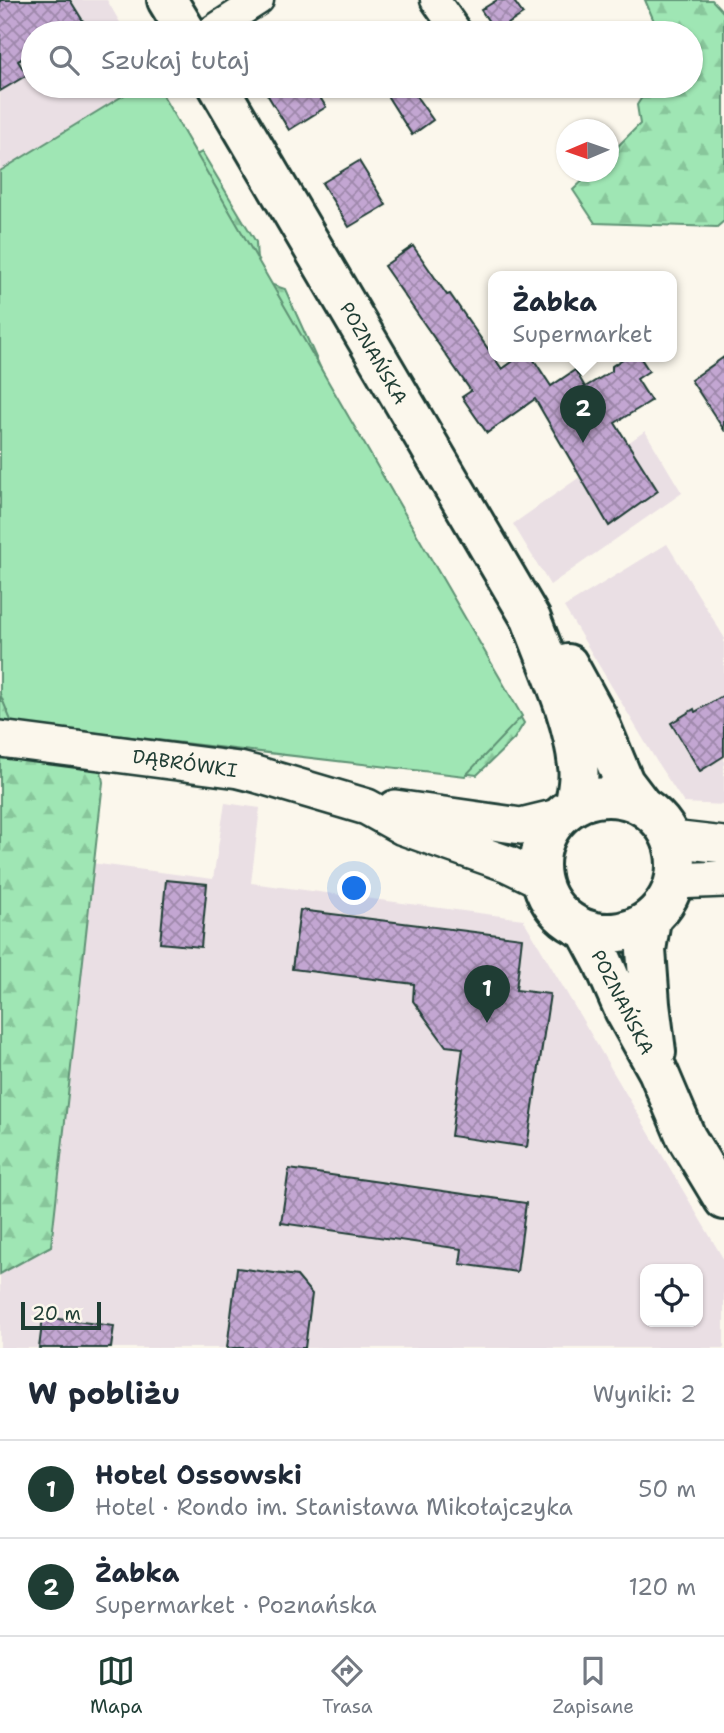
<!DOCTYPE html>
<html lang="pl">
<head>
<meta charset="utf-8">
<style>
	body { margin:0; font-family:"Shantell Sans",sans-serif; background:#f2f2f3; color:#1f2937 }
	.controls { position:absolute; right:21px; bottom:21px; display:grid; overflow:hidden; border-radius:14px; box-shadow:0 2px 5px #0004 }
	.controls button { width:63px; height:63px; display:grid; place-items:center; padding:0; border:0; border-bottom:2px solid #e0e1e3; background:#fff; color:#1f2937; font:35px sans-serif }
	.compass { position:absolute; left:556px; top:119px; width:63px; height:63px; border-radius:50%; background:#fff; box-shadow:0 2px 5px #0004; rotate:268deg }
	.scale { position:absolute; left:21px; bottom:18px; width:80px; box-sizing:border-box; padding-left:7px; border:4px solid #1f3d34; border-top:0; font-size:19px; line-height:24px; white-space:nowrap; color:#1f3d34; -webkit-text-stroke:5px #fbf7ec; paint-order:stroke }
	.you { position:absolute; left:355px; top:889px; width:24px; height:24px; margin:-18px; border:5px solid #fff; border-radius:50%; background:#1a73e8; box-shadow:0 0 0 10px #1a73e833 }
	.badge { display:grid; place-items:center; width:46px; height:46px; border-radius:50%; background:#1f3d34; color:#fff; font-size:23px; font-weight:700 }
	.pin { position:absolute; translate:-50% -58px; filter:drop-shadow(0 2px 4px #0008) }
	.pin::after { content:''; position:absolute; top:37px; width:24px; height:21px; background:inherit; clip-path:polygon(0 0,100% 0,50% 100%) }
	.popup { position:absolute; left:488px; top:271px; width:189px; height:91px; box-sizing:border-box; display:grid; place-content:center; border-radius:14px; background:#fff; filter:drop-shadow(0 2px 5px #0005); font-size:23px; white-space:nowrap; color:#747a83 }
	.popup b { font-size:26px; color:#1f2937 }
	.popup::after { content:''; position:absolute; left:50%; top:100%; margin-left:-14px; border:14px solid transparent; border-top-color:#fff }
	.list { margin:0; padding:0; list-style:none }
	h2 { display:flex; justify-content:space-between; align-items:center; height:91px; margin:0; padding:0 28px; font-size:30px }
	h2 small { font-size:23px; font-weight:400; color:#747a83 }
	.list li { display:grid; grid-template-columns:46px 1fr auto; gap:21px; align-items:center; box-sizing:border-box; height:98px; padding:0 28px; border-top:2px solid #e0e1e3 }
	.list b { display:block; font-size:26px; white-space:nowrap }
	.list p { margin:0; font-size:23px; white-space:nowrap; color:#747a83 }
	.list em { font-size:23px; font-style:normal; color:#747a83 }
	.icon { flex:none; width:38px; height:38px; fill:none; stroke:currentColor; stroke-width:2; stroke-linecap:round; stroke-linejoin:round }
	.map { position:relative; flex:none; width:724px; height:1348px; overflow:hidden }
	.search { position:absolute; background:#fff; box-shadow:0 2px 5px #0004; left:21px; right:21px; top:21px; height:77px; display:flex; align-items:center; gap:18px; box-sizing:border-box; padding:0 24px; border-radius:38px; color:#747a83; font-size:26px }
	.sheet { height:287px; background:#fff }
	nav { display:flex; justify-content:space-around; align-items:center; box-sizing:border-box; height:98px; border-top:2px solid #e0e1e3; background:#fff; font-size:19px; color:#747a83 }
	nav a { display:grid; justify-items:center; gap:4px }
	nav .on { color:#1f3d34 }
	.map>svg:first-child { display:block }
	.built { fill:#eadfe4; fill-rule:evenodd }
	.forest { fill:url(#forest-firs); stroke:#5f9274; stroke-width:2 }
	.park { fill:#9fe6b4; stroke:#5f9274; stroke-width:2 }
	.building { fill:url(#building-cross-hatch); stroke:#1f3d34; stroke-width:2 }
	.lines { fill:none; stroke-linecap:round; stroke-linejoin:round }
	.minor-casing { stroke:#1f3d34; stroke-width:33 }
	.tertiary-casing { stroke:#1f3d34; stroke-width:40 }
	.secondary-casing { stroke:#1f3d34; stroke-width:44 }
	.minor { stroke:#fbf7ec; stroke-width:28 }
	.tertiary { stroke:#fbf7ec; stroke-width:35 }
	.secondary { stroke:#fbf7ec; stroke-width:38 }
	.labels { text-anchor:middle; stroke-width:7; stroke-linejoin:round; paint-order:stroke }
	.street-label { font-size:19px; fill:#1f3d34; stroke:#fbf7ec }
</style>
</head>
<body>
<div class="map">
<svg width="724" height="1348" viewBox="0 0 724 1348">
	<defs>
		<pattern id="forest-firs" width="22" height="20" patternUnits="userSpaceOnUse" patternTransform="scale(1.75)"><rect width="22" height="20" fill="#9fe6b4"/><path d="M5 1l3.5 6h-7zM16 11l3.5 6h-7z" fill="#88c69b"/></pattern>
		<pattern id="building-cross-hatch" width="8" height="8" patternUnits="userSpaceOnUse" patternTransform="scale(1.75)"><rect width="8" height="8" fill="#c3a6d2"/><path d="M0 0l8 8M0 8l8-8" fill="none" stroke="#9e88ab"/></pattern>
	</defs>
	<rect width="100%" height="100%" fill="#fbf7ec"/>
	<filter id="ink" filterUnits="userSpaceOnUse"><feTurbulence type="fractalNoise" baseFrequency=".0143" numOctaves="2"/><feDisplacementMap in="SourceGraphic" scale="14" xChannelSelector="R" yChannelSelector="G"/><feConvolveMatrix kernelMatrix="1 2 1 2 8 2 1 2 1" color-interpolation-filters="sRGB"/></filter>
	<g filter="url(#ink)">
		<path class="built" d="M0,0h107l19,33h-93v53h106l-139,85z
			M645,431l37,62 -132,92 -37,-61z
			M667,544l57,93v168l-40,-2 -24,-36 -96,-160z
			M225,803l35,5 -9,75 272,36 201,341v88h-724v-497l213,28zM645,1269h53v53h-53z"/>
		<path class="forest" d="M645,0h67l12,13v208l-7,6 -122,-4 -22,-33 19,-18h16l1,-17 31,-31 -3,-19 12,-19h42v-53h-32z
			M202,152l54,90 2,38 27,9 77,171 79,122 83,141 -10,16 -37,36 -383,-42 9,49 -52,464 -51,28v-665l179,-446z"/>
		<path class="park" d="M139,86h18l365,630 -57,60 -453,-53 -12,-29v-523z"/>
		<path class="building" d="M0,0h70l13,21 -20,12h-30v18l-15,10 9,14 -27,16z
			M497,0h16l10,14 -27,18 -15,-22z
			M262,86h51l13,21 -37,23z
			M381,86h28l24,34 -21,15z
			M359,161l27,44 -37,22 -27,-44z
			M413,246l34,49 3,-1 52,75 17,-12h13l19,29 24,-16 10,17 27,-16v-5l14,-9h14l9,14 -12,8 14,22 -36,22 43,68 -49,35 -74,-127 -48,34 -25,-36 9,-6 -87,-125z
			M724,357v73l-33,-50z
			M724,695v61l-24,15 -29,-48 23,-14 1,3z
			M166,880l41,4 -6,63 -41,-4z
			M300,910l222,28 -6,52 34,4 -23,153 -76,-11 12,-88 -17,-2 -33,-45 1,-17 -122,-15z
			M289,1169l237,34 -9,69 -57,-8 2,-15 -181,-26z
			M237,1268l60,8 15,18 -7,54h-78z
			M43,1317l71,9 -3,22h-72z"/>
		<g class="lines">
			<g class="minor-casing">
				<path id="minor" d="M435,0l23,33
					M208,33l51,-33"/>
			</g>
			<g class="tertiary-casing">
				<path id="tertiary" d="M0,739l239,31 16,4 112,33 36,20 105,37 33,16
					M395,808l126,18 37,-9
					M672,839l52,6
					M675,881l49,-2"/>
			</g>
			<g class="secondary-casing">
				<path id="secondary" d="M167,0l20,33
					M218,86l313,533c17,46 42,97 47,147 2,12 -1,25 -3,38
					M568,664l29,53 27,65 16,21
					M540 865a68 68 0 1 1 136 0a68 68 0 1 1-136 0Z
					M651,919l-5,31 4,54 6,48
					M587,932l16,30 21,48 34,61 28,66 38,63"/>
			</g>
			<use href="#minor" class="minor"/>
			<use href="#tertiary" class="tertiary"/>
			<use href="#secondary" class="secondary"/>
		</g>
	</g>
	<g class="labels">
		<g class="street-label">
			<text transform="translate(374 353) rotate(60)" y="7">POZNAŃSKA</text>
			<text transform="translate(185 763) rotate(8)" y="7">DĄBRÓWKI</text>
			<text transform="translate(623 1002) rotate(63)" y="7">POZNAŃSKA</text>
		</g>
	</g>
</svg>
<div class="controls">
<button><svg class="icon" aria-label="locate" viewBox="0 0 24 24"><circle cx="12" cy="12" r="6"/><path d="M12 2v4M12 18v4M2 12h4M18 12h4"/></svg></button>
</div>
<svg class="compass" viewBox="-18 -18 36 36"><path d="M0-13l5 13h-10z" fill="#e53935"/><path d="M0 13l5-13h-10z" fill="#747a83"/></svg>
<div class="scale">20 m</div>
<div class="you"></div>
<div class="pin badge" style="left:487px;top:1023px">1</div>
<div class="pin badge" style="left:583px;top:443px">2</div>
<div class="popup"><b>Żabka</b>Supermarket</div>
<div class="search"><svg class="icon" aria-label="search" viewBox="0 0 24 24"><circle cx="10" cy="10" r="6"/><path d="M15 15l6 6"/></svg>Szukaj tutaj</div>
</div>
<section class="sheet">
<h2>W pobliżu<small>Wyniki: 2</small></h2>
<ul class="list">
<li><span class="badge">1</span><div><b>Hotel Ossowski</b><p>Hotel · Rondo im. Stanisława Mikołajczyka</p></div><em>50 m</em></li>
<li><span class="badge">2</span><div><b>Żabka</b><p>Supermarket · Poznańska</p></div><em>120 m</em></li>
</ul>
</section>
<nav>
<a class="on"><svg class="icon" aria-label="map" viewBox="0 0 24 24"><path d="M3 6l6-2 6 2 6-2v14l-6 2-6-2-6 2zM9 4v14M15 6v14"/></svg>Mapa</a>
<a><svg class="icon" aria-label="directions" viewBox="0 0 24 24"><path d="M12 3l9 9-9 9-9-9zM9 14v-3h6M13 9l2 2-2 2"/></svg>Trasa</a>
<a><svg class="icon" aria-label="saved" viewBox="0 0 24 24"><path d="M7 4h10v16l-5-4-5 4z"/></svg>Zapisane</a>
</nav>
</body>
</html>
